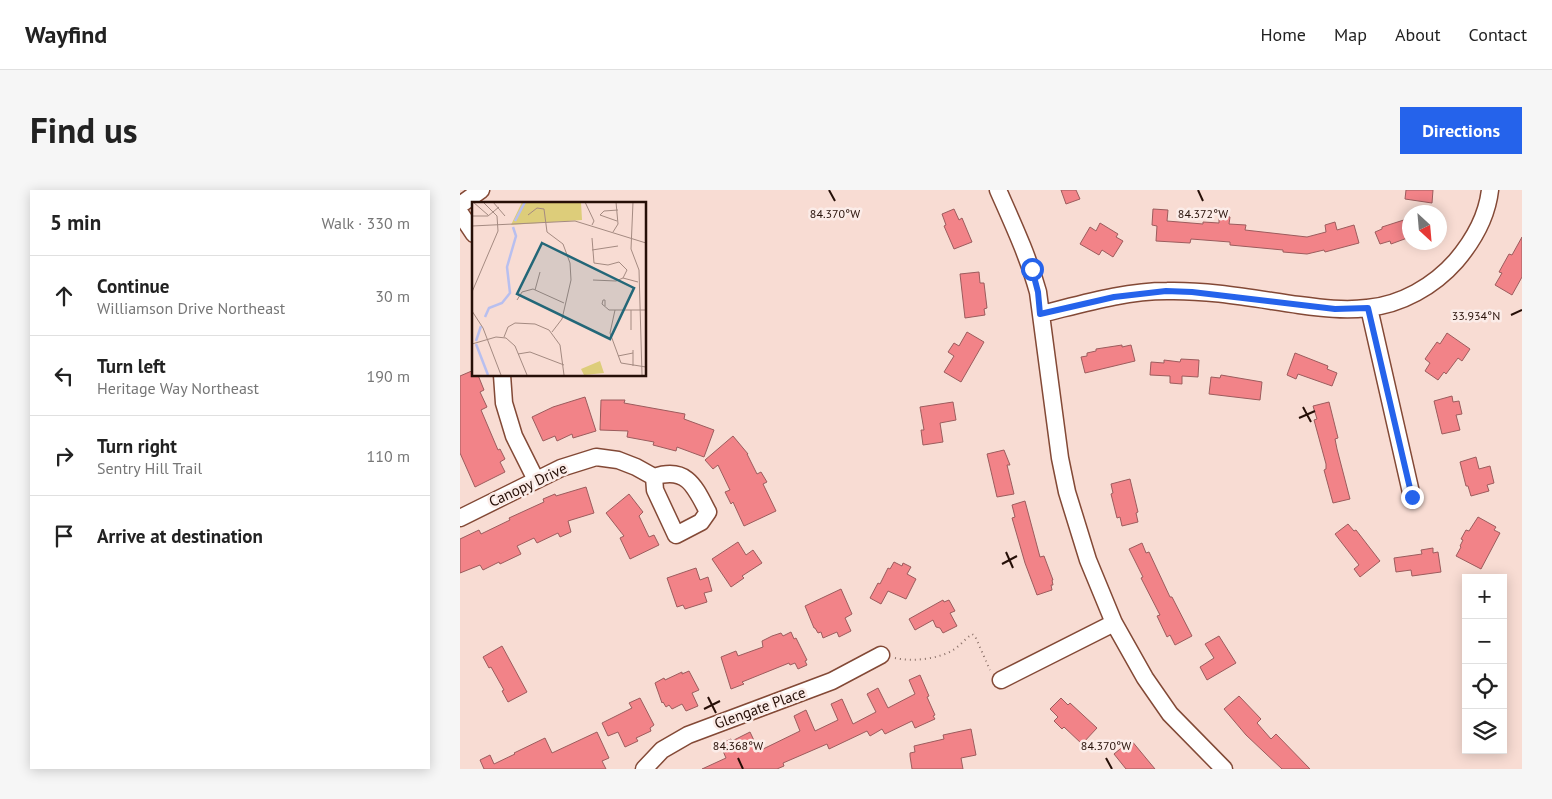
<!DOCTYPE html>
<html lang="en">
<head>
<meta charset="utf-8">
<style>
	body { margin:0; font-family:"PT Sans",sans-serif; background:#f6f6f6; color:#222 }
	.controls { position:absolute; right:15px; bottom:15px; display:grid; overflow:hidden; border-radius:0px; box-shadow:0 2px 12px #0003 }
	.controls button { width:45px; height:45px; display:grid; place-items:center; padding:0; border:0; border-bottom:1px solid #e0e0e0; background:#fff; color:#222; font:25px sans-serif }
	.compass { position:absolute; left:942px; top:15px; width:45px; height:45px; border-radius:50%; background:#fff; box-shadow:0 2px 12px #0003; rotate:154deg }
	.stop { position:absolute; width:15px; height:15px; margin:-11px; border:4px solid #2563eb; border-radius:50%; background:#fff }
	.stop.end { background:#2563eb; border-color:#fff; box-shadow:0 1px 5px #0008 }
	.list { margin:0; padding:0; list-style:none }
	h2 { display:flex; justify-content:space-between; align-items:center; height:65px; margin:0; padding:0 20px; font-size:21px }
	h2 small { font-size:16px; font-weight:400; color:#767676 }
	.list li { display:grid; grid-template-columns:32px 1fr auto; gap:15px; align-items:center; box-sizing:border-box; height:80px; padding:0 20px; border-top:1px solid #e0e0e0 }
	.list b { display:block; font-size:19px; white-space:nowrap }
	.list p { margin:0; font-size:16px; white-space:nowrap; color:#767676 }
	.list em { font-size:16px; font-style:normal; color:#767676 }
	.icon { flex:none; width:28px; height:28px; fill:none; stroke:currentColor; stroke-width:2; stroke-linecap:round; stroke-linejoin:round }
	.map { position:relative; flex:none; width:1062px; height:579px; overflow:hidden; border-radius:0px }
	header { display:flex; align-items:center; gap:30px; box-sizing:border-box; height:70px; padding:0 25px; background:#fff; border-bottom:1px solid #e0e0e0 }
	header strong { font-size:24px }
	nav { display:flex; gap:28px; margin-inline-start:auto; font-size:18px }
	.intro { display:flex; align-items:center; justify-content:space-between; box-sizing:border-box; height:120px; padding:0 30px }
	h1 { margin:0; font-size:35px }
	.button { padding:12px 22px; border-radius:0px; background:#2563eb; color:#fff; font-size:18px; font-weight:700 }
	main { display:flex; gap:30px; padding:0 30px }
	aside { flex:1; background:#fff; border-radius:0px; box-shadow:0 2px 12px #0003 }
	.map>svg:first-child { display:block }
	.building { fill:#f28388; stroke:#9c5c5d }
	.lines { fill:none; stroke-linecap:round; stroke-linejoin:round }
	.minor-casing { stroke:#834936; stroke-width:19 }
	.path { stroke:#8b7169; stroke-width:2; stroke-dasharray:1 4; stroke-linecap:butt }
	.minor { stroke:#fff; stroke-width:16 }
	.route { stroke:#2563eb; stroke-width:6 }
	.ticks { fill:none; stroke:#260f07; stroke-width:2 }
	.labels { text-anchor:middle; stroke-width:5; stroke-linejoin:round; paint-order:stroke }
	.street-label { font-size:15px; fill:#260f07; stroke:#fbece8 }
	.inset-river { fill:none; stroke:#b8bfef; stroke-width:2.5 }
	.inset-road { fill:none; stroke:#a48a81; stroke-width:1 }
	.view { fill:#236778; fill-opacity:0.15; stroke:#236778; stroke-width:2.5 }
	.inset-edge { fill:none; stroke:#260f07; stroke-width:2.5 }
	.ticks-label { font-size:12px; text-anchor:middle; fill:#260f07; stroke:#fbece8; stroke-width:5; stroke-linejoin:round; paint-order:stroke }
</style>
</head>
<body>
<header>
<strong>Wayfind</strong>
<nav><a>Home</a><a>Map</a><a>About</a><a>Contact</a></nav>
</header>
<div class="intro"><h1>Find us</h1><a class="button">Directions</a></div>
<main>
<aside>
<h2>5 min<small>Walk · 330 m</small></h2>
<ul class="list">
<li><svg class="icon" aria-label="ahead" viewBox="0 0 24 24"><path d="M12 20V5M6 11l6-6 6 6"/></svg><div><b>Continue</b><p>Williamson Drive Northeast</p></div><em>30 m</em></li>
<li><svg class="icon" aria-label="left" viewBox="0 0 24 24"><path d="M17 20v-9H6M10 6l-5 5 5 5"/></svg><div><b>Turn left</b><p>Heritage Way Northeast</p></div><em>190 m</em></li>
<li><svg class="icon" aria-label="right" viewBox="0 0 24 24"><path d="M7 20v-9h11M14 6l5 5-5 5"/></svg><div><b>Turn right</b><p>Sentry Hill Trail</p></div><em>110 m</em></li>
<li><svg class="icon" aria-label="arrive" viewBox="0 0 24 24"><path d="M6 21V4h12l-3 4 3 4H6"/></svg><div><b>Arrive at destination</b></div></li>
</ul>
</aside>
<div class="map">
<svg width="1062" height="579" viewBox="0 0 1062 579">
	<rect width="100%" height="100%" fill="#f8dcd3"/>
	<path class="building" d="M601,0h15l4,9 -14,5z
		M946,0h27l-1,13 -27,-4z
		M494,19l5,11 3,-2 10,24 -18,7 -10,-23 2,-1 -4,-11z
		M693,19l15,1 -1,11 36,3v-2l16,1v-7l11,1 -1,7 17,1 -1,5 62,7 19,-5 -1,-7 10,-3 2,8 17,-5 5,18 -34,9 -1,-2 -17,4 -24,-2v-2l-53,-5v-3l-39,-3 -1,4 -34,-2 1,-15 -5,-1z
		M950,28v19l-19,7 -1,-3 -10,3 -5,-12 7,-3v-2z
		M640,33l18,11 -2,3 7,4 -10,16 -11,-7 -3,5 -19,-11 10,-17 6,4z
		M1062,47v40l-10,18 -17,-10 7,-12 -3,-1 10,-18 3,1z
		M519,82l1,11h4l3,25 -3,1 1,6 -20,3 -5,-44z
		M507,142l17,10 -23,40 -17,-10 10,-16 -6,-4 6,-9 5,3z
		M987,143l23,16 -8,12 -4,-3 -12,16 -2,-2 -6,8 -13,-9 5,-8 -5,-4 12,-17 3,2z
		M662,155v2l9,-2 4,16 -50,12 -4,-16 6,-1v-3l9,-2v-2z
		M835,163l33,13 -1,3 10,4 -5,13 -34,-12 -2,5 -9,-4z
		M721,169l18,1 -1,17 -16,-1v8l-12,-1v-7l-20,-1 1,-13 13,1v-3l16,2z
		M14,180v5h4l6,15 -4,2 7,15 -6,3 17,40 2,-1 5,10 -5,3 5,10 -30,15 -15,-34v-77z
		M761,185l41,7 -2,18 -51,-6 2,-17 9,1z
		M992,206l1,6 6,-1 3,13 -6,1 4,15 -18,4 -8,-33z
		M125,207l11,34 -23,7 -1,-4 -15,7 -2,-5 -12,5 -11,-24 21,-10z
		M141,210h24l-1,3 61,11 -1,5 30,11 -10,27 -27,-10 -1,4 -23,-6 1,-3 -27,-5 1,-6 -28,-1z
		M493,212l3,18 -16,3 3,19 -20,3 -2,-15h3l-4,-23z
		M869,212l9,36 -3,1 2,10 13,50 -17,4 -9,-33 2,-1v-5l-12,-44 3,-1 -4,-13z
		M273,246l15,18h-1l10,20 4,-2 6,10 -4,2 13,27 -32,15 -11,-24 -2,2 -6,-12 5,-2 -12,-25 -5,4 -8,-9z
		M544,260l6,15h-3l7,29 -17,3 -10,-43z
		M1016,267l3,12 11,-3 4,17 -7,2 2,6 -18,5 -3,-10h-2l-6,-24z
		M670,289l8,33 -2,1 2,9 -16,4 -2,-9 -3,1 -6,-24 2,-1 -2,-9z
		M126,297l8,26 -26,8 3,11 -11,5 -2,-4 -21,10 -3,-5 -17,8 4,8 -21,10 -1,-2 -16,8 -3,-5 -20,8v-34l19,-9 2,4 29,-14 -1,-2 35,-16 -1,-3 12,-5 1,2z
		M169,304l14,18 -4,4 10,21 5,-2 5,10 -29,14 -10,-21 4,-2 -18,-23z
		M565,311l15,56 4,-1 9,24h-1l1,5h-2l1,5 -15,5 -12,-32 -13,-45 3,-1 -3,-12z
		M1018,327l18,10 -2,3 6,3 -19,36 -25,-13 5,-9 -1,-1 3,-6 -2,-1 5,-9 3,1z
		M888,334l6,7 2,-1 24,31 -20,16 -6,-8 5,-4 -24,-31z
		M278,352l8,13 7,-5 9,13 -20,13 2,2 -13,9 -19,-28z
		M682,353l4,10 3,-1 21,45h2l20,39 -17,9 -5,-10 -3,2 -10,-21 3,-1 -19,-37 2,-1 -14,-28z
		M973,358v5l5,-1 3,20 -29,4 -1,-6 -15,2 -2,-14 28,-4 -1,-4z
		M434,372l8,4 1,-3 8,4 -4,7 9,5 -10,20 -18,-8 -7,13 -11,-6 8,-15 2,1 8,-16 2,1z
		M236,378l4,12 8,-3 4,14 -8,2 3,9 -22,7 -2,-4 -6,2 -10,-29z
		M381,399l11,25 -7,4 6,13 -12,6 -2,-5 -14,6 -2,-6 -3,1 -3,-5h-1l-9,-22z
		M483,410l1,2 5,-2 6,11 -5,2 7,13 -14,7 -3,-5 -4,-1 -3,-7 -18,10 -6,-11z
		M331,442l3,7 2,-1 11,22 -2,1 2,4 -9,4 -3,-6 -5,2 -1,-2 -47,19 2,2 -13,5 -10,-32 15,-6 2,5 25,-9 -1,-6 10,-5 9,-3 2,3z
		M759,446l17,27 -29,17 -7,-13 14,-9 -9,-14z
		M42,456l25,46 -19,10 -6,-11 2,-1 -13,-23 -2,1 -6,-11z
		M229,481l10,19 -7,3 6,13 -12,5 -4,-7 -10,5 -3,-4 -3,2 -3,-5 -1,1 -7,-20 9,-5 1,2 17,-8v2z
		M460,485l9,21 -2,1 8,18 -2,1 2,3 -20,9 -3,-7 -27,13 -3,-5 -12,7 -3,-5 -38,18 -2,-5 -44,19 1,3 -7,3h-75l24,-11 -6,-14 11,-5 1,2 18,-9 9,19 41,-20 -6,-15 12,-6 9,21 23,-11 -7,-16 11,-5 11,25 23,-12 -9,-18 11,-6 10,20 27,-14 -6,-14z
		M779,506l22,23 -4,4 14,16 5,-5 34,35h-28l-36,-34 -22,-26z
		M180,508l14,27 -4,3 1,3 -15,7 2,3 -13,6 -7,-15 -10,4 -6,-13 30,-15 -3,-5z
		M601,508l7,7 2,-2 27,25 -15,16 -18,-17 -2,2 -8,-8 4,-4 -8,-8z
		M511,539l5,26 -15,3 2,11h-51l-2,-13v-3l5,-1 -1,-6 30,-7 -1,-4z
		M137,542l12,26 -7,3 4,8h-122l-4,-9 10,-5 4,9 21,-10 -1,-1 31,-15 7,15z
		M671,550l24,29h-29l-12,-15z"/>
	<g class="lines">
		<g class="minor-casing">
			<path id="minor" d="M538,0c15,34 30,66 40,102l22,166 7,34 21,68 26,63 31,55 25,36 54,55
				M0,15l21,-15
				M0,23l14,21
				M909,118l43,189
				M581,124c41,-10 83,-23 126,-23 44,-1 89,8 132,14 23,3 46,6 68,3 34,-3 67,-22 89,-47 17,-20 31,-45 34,-71
				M42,185l2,28 10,33 22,44
				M0,328l101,-50 35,-11 22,3 18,7 18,10c33,-11 41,10 54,35l-7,10 -25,13 -21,-45 -1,-13
				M541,490l113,-57
				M184,579l18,-19 26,-15 144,-54 49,-26"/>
		</g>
		<path class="path" d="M435,468c17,4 44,1 58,-8 7,-4 12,-11 19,-16l3,2 15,34"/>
		<use href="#minor" class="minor"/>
	</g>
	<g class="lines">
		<path class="route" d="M572,79l6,23 2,22 74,-17 52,-6 26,1 143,17 33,-1 44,189"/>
	</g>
	<path class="ticks" d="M369,0l6,11M738,0l5,11M1051,125l11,-5M843,217l8,15M839,228l16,-7M546,362l7,16M542,374l15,-8M248,507l8,16M244,519l16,-8M278,568l5,11M646,568l6,11"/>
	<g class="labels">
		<g class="street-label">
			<text transform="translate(68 295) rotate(-25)" y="5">Canopy Drive</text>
			<text transform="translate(300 518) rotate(-20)" y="5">Glengate Place</text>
		</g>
	</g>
	<g transform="translate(12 12)">
		<rect width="174" height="174" fill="#f8dcd3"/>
		<path d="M50,0h59l1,18 -71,5zM128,159l4,12 -20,2 -3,-6z" fill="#ddcd7a"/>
		<path class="inset-river" d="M43,19l10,-19M13,115l4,-9 13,-5 8,-10 -3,-26 9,-31 -3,-9M4,139l5,-15M4,142l12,31"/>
		<path class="inset-road" d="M1,0l15,13M21,0l12,14M113,0l9,19 -2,4M161,0l-2,47 8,21 3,105M56,13l9,-7 7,1 3,23 16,12 7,19 1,17 -9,39 -10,13M0,14h16l11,-9M145,19l-17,-6 4,-4 14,-1M0,24l103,-5 71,22M141,30l5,-8 -2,-22M120,36l2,25 14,2 11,-3 8,8 -4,8 -7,3 -23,-1M120,48l26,-4M151,76l15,4M63,88l5,-18M0,90l26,-61 -1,-15 -14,-14M45,98l5,-8 11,-3 31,14M133,104v-6h-2l-1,4 7,6h37M143,108l-5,23 11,30 25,4M0,109l11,17 18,47M159,128v-20M32,135l4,-10 7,-4 20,1 14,6 11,15 4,30M0,142l24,-7 10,1 9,8 12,29M46,152l12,-2 34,13M146,154l15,-3M161,164v-16"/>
		<path class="view" d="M70,41l92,45 -24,51 -93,-45z"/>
		<rect width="174" height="174" class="inset-edge"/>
	</g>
	<g class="ticks-label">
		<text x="375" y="28">84.370°W</text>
		<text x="743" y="28">84.372°W</text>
		<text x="1016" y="130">33.934°N</text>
		<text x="278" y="560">84.368°W</text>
		<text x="646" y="560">84.370°W</text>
	</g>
</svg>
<div class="controls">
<button>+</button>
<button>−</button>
<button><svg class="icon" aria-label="locate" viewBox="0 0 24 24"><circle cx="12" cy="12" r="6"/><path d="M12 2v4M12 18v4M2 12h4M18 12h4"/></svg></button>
<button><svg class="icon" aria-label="layers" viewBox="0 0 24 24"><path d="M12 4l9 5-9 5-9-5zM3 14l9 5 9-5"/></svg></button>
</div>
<svg class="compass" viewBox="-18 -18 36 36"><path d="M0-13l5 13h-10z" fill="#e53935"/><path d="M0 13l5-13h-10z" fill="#767676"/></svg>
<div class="stop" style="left:572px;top:79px"></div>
<div class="stop end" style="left:952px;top:307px"></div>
</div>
</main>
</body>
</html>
